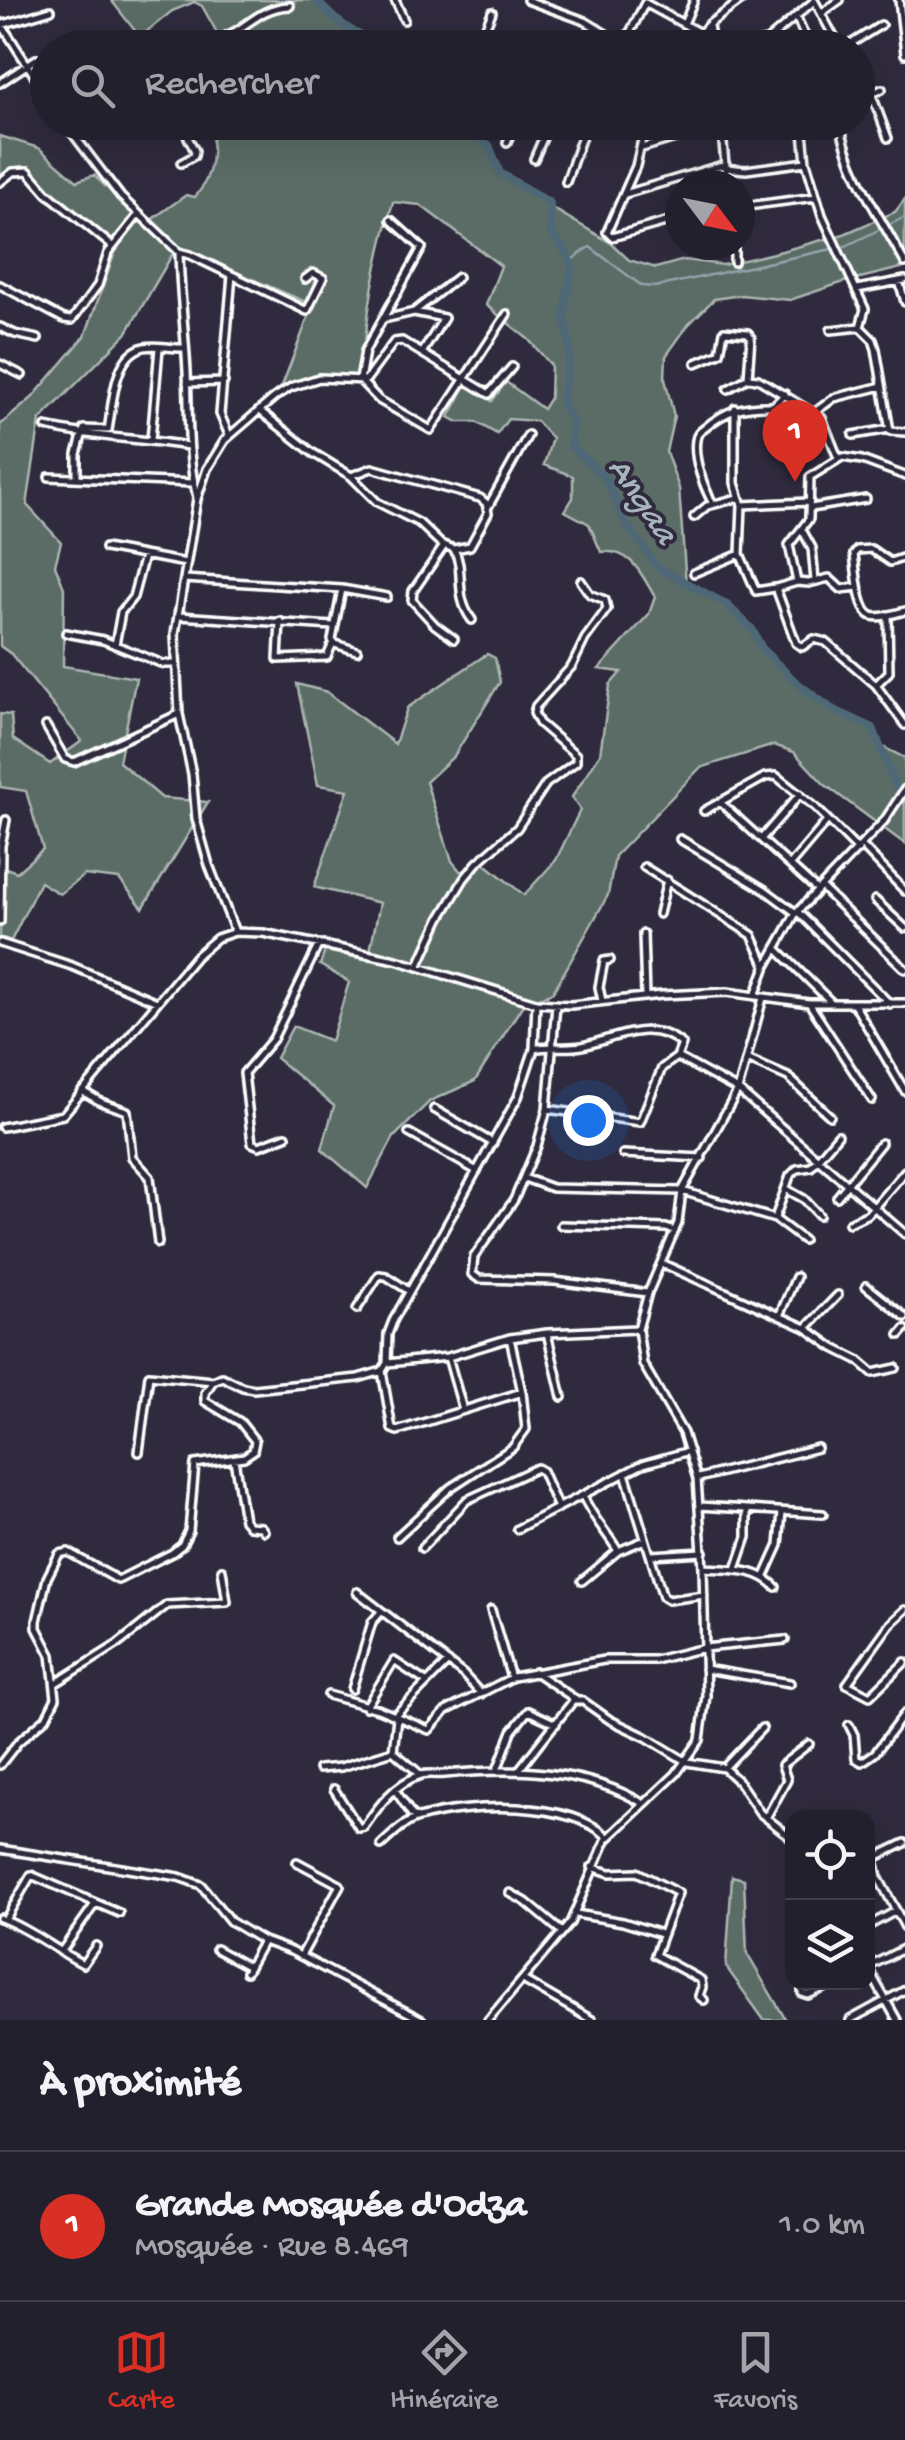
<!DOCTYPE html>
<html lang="fr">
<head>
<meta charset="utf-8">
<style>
	body { margin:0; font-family:"Gochi Hand",sans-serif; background:#2b2836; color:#f1f3f6 }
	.controls { position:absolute; right:30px; bottom:30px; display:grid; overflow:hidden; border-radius:20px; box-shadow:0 10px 40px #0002 }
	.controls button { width:90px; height:90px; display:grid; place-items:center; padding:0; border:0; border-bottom:2px solid #403e4a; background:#23202e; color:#f1f3f6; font:50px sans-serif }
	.compass { position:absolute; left:665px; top:170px; width:90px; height:90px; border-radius:50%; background:#23202e; box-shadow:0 10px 40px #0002; rotate:122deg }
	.you { position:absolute; left:588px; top:1120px; width:35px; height:35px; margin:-25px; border:8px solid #fff; border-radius:50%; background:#1a73e8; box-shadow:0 0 0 15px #1a73e833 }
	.badge { display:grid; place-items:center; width:65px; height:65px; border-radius:50%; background:#d93025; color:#fff; font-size:32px; font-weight:700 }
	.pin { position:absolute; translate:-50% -82px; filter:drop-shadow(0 2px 5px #0008) }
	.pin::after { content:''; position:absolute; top:52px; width:35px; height:30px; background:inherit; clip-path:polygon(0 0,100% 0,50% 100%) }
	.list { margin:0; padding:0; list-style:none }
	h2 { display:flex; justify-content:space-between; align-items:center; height:130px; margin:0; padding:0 40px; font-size:42px }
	h2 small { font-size:32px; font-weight:400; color:#a3a3aa }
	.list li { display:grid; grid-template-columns:65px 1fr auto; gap:30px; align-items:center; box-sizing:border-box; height:150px; padding:0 40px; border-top:2px solid #403e4a }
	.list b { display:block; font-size:38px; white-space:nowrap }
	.list p { margin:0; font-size:32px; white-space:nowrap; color:#a3a3aa }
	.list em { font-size:32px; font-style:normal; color:#a3a3aa }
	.icon { flex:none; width:55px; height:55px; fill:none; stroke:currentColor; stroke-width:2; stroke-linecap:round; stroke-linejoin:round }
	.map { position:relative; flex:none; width:905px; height:2020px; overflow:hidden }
	.search { position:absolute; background:#23202e; box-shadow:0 10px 40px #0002; left:30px; right:30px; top:30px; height:110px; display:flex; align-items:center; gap:25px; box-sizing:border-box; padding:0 35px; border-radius:55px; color:#a3a3aa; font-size:38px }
	.sheet { height:280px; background:#23202e }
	nav { display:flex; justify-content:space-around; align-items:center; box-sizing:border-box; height:140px; border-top:2px solid #403e4a; background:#23202e; font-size:28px; color:#a3a3aa }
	nav a { display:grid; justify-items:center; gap:5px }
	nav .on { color:#d93025 }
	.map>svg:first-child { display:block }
	.green { fill:#5a6c65; stroke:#acb6b2; stroke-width:2.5 }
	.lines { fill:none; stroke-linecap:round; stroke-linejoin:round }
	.stream { stroke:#95a4ad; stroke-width:2.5 }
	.river { stroke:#4f6877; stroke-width:8 }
	.minor-casing { stroke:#fff; stroke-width:12 }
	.minor { stroke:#2f2a3d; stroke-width:5 }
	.labels { text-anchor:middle; stroke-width:8; stroke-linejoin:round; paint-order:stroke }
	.water-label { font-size:35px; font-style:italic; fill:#a7b4bb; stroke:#2f2a3d }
</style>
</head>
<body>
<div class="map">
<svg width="905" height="2020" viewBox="0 0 905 2020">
	<rect width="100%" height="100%" fill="#2f2a3d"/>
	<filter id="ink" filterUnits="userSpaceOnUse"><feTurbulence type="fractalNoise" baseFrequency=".01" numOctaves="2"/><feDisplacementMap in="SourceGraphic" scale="20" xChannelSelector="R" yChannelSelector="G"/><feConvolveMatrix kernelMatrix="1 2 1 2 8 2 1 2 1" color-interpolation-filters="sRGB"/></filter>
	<g filter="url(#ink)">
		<path class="green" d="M111,0h205c27,30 49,43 88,47h-179l-23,-41 -8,-4 -22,9 -32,26z
			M211,123h239l39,22 11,28 48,27 4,8 59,35 18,17 27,8 28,-8 39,5 59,-14 62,-17 51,-22 10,-13v68l-61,15 -54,18 -49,-5 -27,4 -25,25 -23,32 -1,23 9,37 -8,36 13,36 7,97 40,19 26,25 11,21 34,33 35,26 41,19 8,18 24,12v86l-81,-60 -30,-32 -20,-7 -74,23 -85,88 -7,39 -55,97 -31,14 -47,75 -45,20 -36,36 -27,51 -45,-39 12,-43 -58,-48 17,-32 38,15 18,-59 -29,-17 5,-14 43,9 12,-57 -66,-16 34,-97 -30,-5 -21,-101 30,8 68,52 12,-36 80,-54 8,4 5,24 -46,74 -28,26 26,79 9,11 22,-10 41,33 32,-35 24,-50 -8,-13 28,-43 10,-69 11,-13 -22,-3 50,-55 6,-17c-14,-23 -23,-48 -54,-45l-12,-28 -24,-13 8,-13v-22l-29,-11 8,-27 -16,-17 -28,-2 -11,15 -21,-12h-18l-9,-5 17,-32 26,16 14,-19 37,27 7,-11 1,-33 -23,-26 -42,-34 15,-39 -81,-61 -27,-3c-17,59 -28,113 -30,174l-42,-2 -41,17 33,-86 -117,-50h-24l-46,79 -86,86 -13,85 34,37 -6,23 9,23 -1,78 73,12 -17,84 43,36 46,4 -65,106 -24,-29 -35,-4 -24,19 -20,-12 -29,59 -11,-4v-71l17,6 26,-23 -17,-58 -26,-4v-73l11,1 2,24 37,25 32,-23 -71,-87 -11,-8v-221l32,-27 53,-62 32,-89 -92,-72 -25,4v-43l39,12 38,33 17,-6 50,50 42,-30 9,2c19,-22 19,-47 16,-74z
			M732,1876l12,3 3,75 39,66h-22l-38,-53z"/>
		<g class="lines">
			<path class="stream" d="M570,261l20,-14 52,39 13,1 191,-41 59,-29"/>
			<path class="river" d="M316,0c25,28 52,44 88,48
				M450,122l39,23 11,28 50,30v29l16,20 6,15 -8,47 6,35 -8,55 11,18 -2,24 34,32 22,47 30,42 69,37 26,25 11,21 34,33 35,26 41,19 23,59 9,5"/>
			<g class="minor-casing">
				<path id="minor" d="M395,0l9,20
					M527,0l58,21 44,27
					M814,0l26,48
					M899,0l6,54
					M645,3l55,30
					M822,13l18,-13
					M796,16l14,32
					M0,22l48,75
					M684,24l10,-24
					M1,25l50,-15
					M709,26l4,22
					M430,34l17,14
					M559,43l9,5
					M205,48c10,-7 21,-11 31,-17 20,-13 30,-24 54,-25
					M477,48l15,-36
					M584,48l13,-20
					M622,48l23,-45
					M687,48l22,-24 33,-24
					M730,48l37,-7 47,-40
					M844,48l37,-23
					M0,83l36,-24 12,1
					M872,95l16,43
					M858,96l3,3 21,-10
					M64,122l57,75 58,55 11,3 117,56 16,-33 -10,-5 -8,6
					M180,122l15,29 -1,5 -13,7
					M607,122l36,8
					M646,122l-10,44 -29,66 5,5 68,-19
					M685,122l1,14
					M721,122l6,63
					M799,122l4,10 3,30 16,53 43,94 -5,18
					M840,122c9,53 41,95 65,141
					M70,131l12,-9
					M148,131l14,-9
					M803,132l25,-10
					M507,143l7,-21
					M642,148l63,-19 17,-2
					M534,159l16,-37
					M726,168l20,2 60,-8
					M0,182l13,-10 15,-1 19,22 65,53
					M566,182l21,-60
					M625,194l101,-30
					M740,207l76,-10
					M391,220l31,28 -57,103 -5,29 19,20 52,30 76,-116
					M734,245v17
					M179,252c1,41 6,80 8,120 2,43 0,84 10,126
					M899,281l6,21
					M0,285l64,34 8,1 26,-35 10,-32 30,-38
					M857,289l48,-9
					M414,312l44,-35
					M384,319l30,-7 30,6 -22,35
					M0,327l15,7 23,5
					M831,330l29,-3 13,13 3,9 14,82 15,1
					M696,363l24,-10 4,-22 24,2 3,4 -3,41
					M0,364l22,11
					M187,383l37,-1
					M728,389l20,-11 10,1 64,39 16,40
					M735,408v75l7,22 -2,49 16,37 19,-3
					M260,411l53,42 38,23 26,26 42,21 22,21 13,5 16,-3 18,-33 -2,-10 -6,-5 -108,-30 -21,8
					M815,412l19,-14 48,-12
					M46,427c47,11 95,11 142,19
					M229,435l-9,-21 12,-139
					M853,435l37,-6
					M151,440l8,-92
					M49,477l144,6
					M77,478v-24l7,-25 24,1c5,-26 5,-75 36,-83 13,-3 26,2 40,1
					M713,504c-9,-17 -20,-44 -17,-64 1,-7 4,-8 9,-12 22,-19 40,-23 68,-22l12,-12
					M742,505l67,-3
					M488,507l40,-72
					M811,508l55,-9
					M694,517l13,-11 31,-8
					M802,530l10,18 3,33
					M444,546l-31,45 -1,9 23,25 19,14
					M105,548l81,15
					M454,549c12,23 -1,46 18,71
					M905,557l-15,5 -19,-13 -14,1 -3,4c2,14 4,57 18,62 9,3 24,-3 33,-5
					M694,573l46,-19
					M184,579l158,10 45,8
					M797,582l12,1 20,-5 12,11 17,-2
					M342,589l-10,51 3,4 22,7
					M888,615l1,57 -13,13 -50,-43 -12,-3 -12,8 -6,-4 -20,-55 21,-6 -8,-37 20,-26 1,-42 32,-20 20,3 43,16
					M179,616l154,10
					M280,621l-2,38 49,-2 6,-14
					M66,633l37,7 60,24h12
					M115,645l6,-33 12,-15 11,-41
					M876,685l29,40
					M46,726l19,33 9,3 105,-48
					M720,802l97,88
					M704,811l61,-34 11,-1 39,31 43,43
					M762,838l38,-44
					M680,839l85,51 31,23
					M862,846l43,45
					M790,865l38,-45
					M644,867l108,68 14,31
					M821,887l84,82
					M875,900l30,28
					M797,911l93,93
					M659,914l8,-34
					M0,922l1,-76 5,-26
					M235,932l-26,-67 -13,-46 -4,-45 -13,-60 -4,-80 22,-135 10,-30 18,-29 50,-43 16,-10 28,-9 47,2 28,-38 8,-1 87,53 23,-27
					M643,934l2,62
					M0,943l72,23 85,36
					M776,948l55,54
					M418,967l22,-48 24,-40 13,-16 40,-35 29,-44 30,-22v-7l-37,-32 -5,-10 2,-7 36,-40 13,-27 22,-30 -2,-9 -15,-6 -9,-13
					M755,996l11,-30 30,-53 88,-92 21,-32
					M602,1001l-3,-14 5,-26 6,-1
					M809,1003l63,97
					M854,1004l51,87
					M556,1005l-9,104 -10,37 -23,54 -40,57 -2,17 7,5 76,2 92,12
					M534,1049c16,-4 32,0 48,-3 36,-8 68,-28 100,-2l-5,13 -15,11 -22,54 -93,-13
					M677,1057l61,33 167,144
					M747,1059l41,18 42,39
					M82,1091l19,11 26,9 5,46 18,20 8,66
					M434,1109l59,34
					M2,1127l61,-12 133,-159 21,-18 18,-6 28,1 133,27 140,43 35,2 91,-10 65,-3 82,11h96
					M409,1133l68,38
					M286,1136l-27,10 -7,-3 -8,-70 29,-34 46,-95
					M623,1154l79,4
					M524,1178l28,10 130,3 93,28 28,21
					M786,1189l18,10 15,16
					M837,1197l44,-54
					M775,1218l15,-42 7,-7 14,-2 27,-32
					M849,1223l19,-9 37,-43
					M561,1225l105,3 9,3
					M663,1264l143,64 28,20 24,12 15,13 23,-5
					M866,1286l39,31
					M357,1309l22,-34 7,1 23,15
					M779,1316l17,-39
					M806,1328l32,-33
					M547,1333l15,64
					M900,1335l5,-6
					M448,1357l15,53
					M387,1363l1,-29 5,-13 125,-224 16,-48 2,-46
					M382,1371l10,58 5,2 125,-39
					M139,1452l10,-77 64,6 9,-4 21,10 11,2 104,-11 24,-7 5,-8 61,-6 62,-19 37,-5 90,-4
					M234,1459l10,61 5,6 12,1 3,4
					M625,1473l38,124 5,3 36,-5
					M699,1478l118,-30
					M583,1496c9,21 23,35 35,55
					M700,1506l123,8
					M517,1529l126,-65 46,-13
					M397,1537l53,-49 63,-41 13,-18 -4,-37 -12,-54
					M422,1548l45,-48 70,-32 5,3 16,37
					M651,1555l52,-3
					M704,1568c27,2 52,-1 72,19
					M736,1569l11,-32v-28
					M765,1576l14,-31 3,-33
					M582,1581l36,-30 27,-11
					M357,1592l106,82 18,20
					M491,1610l20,68
					M905,1610l-15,14 -43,60 23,12 35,-34
					M705,1669l85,14
					M535,1672l40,27
					M56,1683l62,-39 49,-39 60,-3 -5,-32
					M352,1689l20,-67 9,-10
					M328,1695l50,14 51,21 17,-19 67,-34 91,-17h51l49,-12 81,-8
					M366,1707l28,-46 32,21
					M394,1716l54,-54
					M397,1718l-4,33 28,24
					M849,1725l5,10 2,24 6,3 13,-9 30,-40
					M0,1765l18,-23 28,-24 10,-20 -5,-43 -14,-27v-7l10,-43 12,-24 9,-2 50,28 54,-27 10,-8 7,-14 6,-67 49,-7 9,-6 2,-10 -15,-19 -35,-21v-8l8,-12
					M724,1768l38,-40
					M319,1769l22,-2 52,-16
					M497,1770l15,-39 16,-20 28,13
					M518,1771l55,-70h10l27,19 36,17 41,25 37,6 15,14 21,31 32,25
					M334,1789l25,39 5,-1c15,-22 31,-44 57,-52 8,-2 16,0 24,-1 66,-6 140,-6 199,30
					M395,1790l17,25 6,3
					M766,1818l21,-38 -5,-15 27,-21
					M381,1845c11,-10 23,-23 38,-27 50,-15 149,-18 189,19
					M0,1849l179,28 22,8 29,36 31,19 30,11 131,69
					M874,1859l4,18 27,50
					M868,1861l37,-18
					M297,1862l43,23 -39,71
					M592,1867l18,6 27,-1 41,21 -23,62 46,25 1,7 -3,9 5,4
					M510,1893l16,9 36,30
					M576,1914l47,8 38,12
					M0,1918c30,11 54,31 83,46l13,-18
					M5,1920l26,-45 88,38
					M868,1926l28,-15
					M216,1949l33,18
					M61,1952l34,-48
					M868,1967l37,-19
					M868,1968l29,52
					M246,1972l17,-31
					M523,1980l69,40
					M802,1982v11l6,2 29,-13
					M488,2020l82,-97 36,-83 70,-66 24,-34 6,-44 -3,-128 -6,-89 -14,-46 -40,-69 -5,-35 10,-36 30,-70 4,-32 56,-101 25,-92
					M850,2020l55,-30"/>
			</g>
			<use href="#minor" class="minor"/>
		</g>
	</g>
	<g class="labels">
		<g class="water-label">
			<text transform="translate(645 499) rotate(56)" y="12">Angaa</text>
		</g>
	</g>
</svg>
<div class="controls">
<button><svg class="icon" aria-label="locate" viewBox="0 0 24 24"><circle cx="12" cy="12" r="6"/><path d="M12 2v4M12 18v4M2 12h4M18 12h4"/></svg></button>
<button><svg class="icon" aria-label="layers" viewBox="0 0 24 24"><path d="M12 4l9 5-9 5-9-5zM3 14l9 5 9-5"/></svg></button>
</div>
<svg class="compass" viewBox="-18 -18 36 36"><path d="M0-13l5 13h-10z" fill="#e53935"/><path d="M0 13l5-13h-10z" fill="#a3a3aa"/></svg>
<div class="you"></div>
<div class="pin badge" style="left:795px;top:482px">1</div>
<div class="search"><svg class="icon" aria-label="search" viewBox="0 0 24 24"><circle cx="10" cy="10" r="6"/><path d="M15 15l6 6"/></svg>Rechercher</div>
</div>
<section class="sheet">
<h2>À proximité<small></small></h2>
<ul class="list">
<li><span class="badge">1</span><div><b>Grande Mosquée d'Odza</b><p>Mosquée · Rue 8.469</p></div><em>1.0 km</em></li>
</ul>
</section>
<nav>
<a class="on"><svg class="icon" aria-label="map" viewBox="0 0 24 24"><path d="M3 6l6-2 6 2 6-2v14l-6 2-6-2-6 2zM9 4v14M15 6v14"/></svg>Carte</a>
<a><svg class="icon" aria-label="directions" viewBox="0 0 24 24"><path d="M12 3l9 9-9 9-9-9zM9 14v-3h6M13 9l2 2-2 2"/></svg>Itinéraire</a>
<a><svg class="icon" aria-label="saved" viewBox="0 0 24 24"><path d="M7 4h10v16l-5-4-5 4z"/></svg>Favoris</a>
</nav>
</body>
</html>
